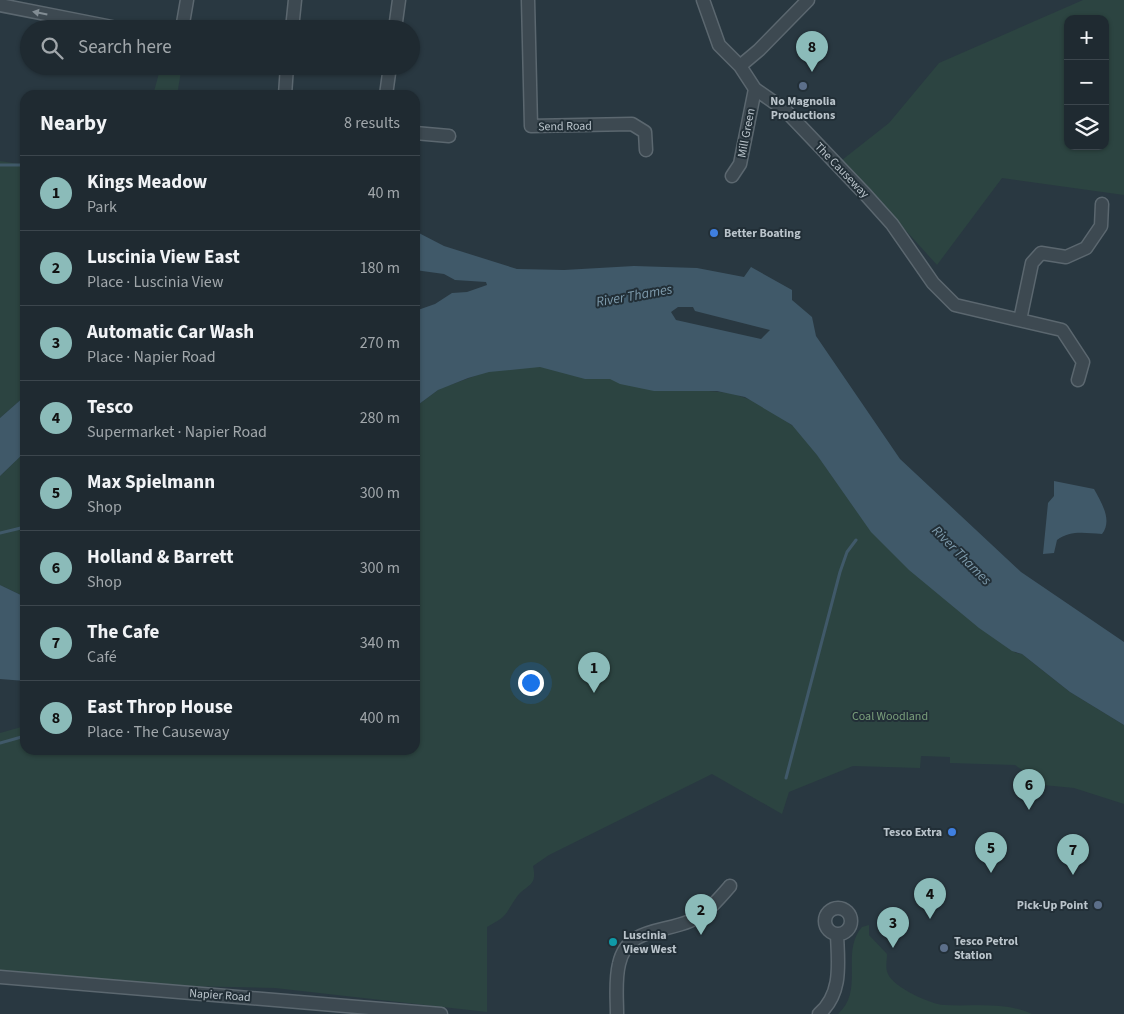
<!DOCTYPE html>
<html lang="en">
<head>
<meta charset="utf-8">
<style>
	body { margin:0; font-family:"Source Sans 3",sans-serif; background:#273239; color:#f1f3f6 }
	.controls { position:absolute; right:15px; top:15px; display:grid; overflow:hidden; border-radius:10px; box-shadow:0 1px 4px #0004 }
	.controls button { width:45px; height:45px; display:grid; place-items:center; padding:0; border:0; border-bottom:1px solid #3c464d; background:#1f2a31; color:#f1f3f6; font:25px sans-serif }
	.you { position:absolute; left:530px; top:682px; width:18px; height:18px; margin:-12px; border:4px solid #fff; border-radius:50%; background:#1a73e8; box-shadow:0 0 0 8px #1a73e833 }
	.badge { display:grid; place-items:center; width:32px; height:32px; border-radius:50%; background:#8bbbb9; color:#111; font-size:16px; font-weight:700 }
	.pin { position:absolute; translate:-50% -41px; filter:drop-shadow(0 1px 2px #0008) }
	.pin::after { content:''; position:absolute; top:26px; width:18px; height:15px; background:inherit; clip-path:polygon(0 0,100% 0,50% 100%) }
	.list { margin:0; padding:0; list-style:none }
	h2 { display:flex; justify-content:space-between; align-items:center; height:65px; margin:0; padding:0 20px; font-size:21px }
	h2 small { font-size:16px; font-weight:400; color:#a1a7ab }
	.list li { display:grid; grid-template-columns:32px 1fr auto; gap:15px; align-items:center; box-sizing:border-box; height:75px; padding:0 20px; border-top:1px solid #3c464d }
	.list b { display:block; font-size:19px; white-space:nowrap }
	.list p { margin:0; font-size:16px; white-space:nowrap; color:#a1a7ab }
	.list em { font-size:16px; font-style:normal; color:#a1a7ab }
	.icon { flex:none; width:28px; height:28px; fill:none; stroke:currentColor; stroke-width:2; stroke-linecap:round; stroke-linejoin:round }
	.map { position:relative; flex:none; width:1124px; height:1014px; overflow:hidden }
	.search { position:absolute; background:#1f2a31; box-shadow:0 1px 4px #0004; left:20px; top:20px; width:400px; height:55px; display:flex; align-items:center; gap:12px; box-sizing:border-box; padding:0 18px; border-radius:28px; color:#a1a7ab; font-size:19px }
	.panel { position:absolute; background:#1f2a31; box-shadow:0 1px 4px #0004; left:20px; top:90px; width:400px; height:665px; border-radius:15px }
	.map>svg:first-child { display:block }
	.green { fill:#2c4441; fill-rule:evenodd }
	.water { fill:#405969; fill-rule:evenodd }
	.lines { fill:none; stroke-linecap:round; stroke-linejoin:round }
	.stream { stroke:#405969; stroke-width:3 }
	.street-casing { stroke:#5b676f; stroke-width:15 }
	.street { stroke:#3d4951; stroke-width:12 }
	.oneway { fill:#828d94 }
	.service-dot { fill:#5c6f8a; stroke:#222f37; stroke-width:2 }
	.shop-dot { fill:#3f7fe0; stroke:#222f37; stroke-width:2 }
	.culture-dot { fill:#0f9aa8; stroke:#222f37; stroke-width:2 }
	.labels { text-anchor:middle; stroke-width:4; stroke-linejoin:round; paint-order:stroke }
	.poi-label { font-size:12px; font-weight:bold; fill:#bac4cb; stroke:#222f37; text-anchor:start }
	.street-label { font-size:12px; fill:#bac4cb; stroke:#222f37 }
	.park-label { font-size:12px; fill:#7a9f7b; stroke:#222f37 }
	.water-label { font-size:14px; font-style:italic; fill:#7d9aab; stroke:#222f37 }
</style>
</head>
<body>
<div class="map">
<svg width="1124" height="1014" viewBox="0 0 1124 1014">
	<rect width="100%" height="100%" fill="#293841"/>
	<path class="green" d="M1083,0h41v195l-122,-17 -65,87 -95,-105 47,-37 50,-60zM1068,19h37v127h-37z
		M161,66h21l-5,29h-24z
		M0,161l25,4v231l-25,22z
		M505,365l77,3 79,23 37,-1 33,3 28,10 34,23h5l74,106 144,121 6,1 48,38 54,33v79l-50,-16 -31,-3 -28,-20 -65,-2v-6l-29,-1 -1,12 -67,-2 -64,26 -7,22 -70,-40 -163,81 -16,11c5,22 -8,18 -17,32 -13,19 -7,17 -29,29v85l-212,-24 -95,-2 -180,-15v-238l25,-7v24h390v-343l23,-17 3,-5h9z
		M25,452v145l-25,-12v-109z
		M869,925v10l18,19c0,7 -2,14 1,20 5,13 42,30 56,31 29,2 60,-4 88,9h-194c27,-24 2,-62 24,-87z"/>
	<path class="water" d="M415,231l29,15 73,23 47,1 70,-4 63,2 47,9 7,-10 41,23v10l20,17 4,19 84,123 121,113 103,70v83l-54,-33 -48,-38 -10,-3 -33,-23 -70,-58 -38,-38 -54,-77 -25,-30 -47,-28 -28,-6h-63l-34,-7 -10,-5h-25l-45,-12 -51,5 -21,6 -30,12 -23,17v-96l20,-7 17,-11 15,-1 20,-7 -1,-3 -31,-2 -11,-6 -29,-4zM678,307h15l2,4 75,19 -9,9 -85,-19 -5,-8z
		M25,396v56l-25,24v-58z
		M1054,481l40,8c7,13 19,31 8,45 -17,-1 -32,-4 -45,6l-3,13 -11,1 5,-51 6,-7z
		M0,585l25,12v84l-25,-2z"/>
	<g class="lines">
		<path class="stream" d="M0,165h25
			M0,533l21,-5 4,-16
			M0,743l25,-7
			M786,778l54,-206 7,-20 9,-12"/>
		<g class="street-casing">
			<path id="street" d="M528,0l3,126 101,-2 13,8 1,18
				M703,0l16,45 21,21 15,23 30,21 81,85 26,29 41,59 22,22 107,25 21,32 -5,18
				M0,5l122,24
				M182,29l5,-29
				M292,29l3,-29
				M395,29l4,-29
				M740,66l19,-16 49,-50
				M285,95l2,-29
				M386,95l4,-29
				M415,133l34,3
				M732,176l8,-12 15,-75
				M1020,320l12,-57 9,-10 25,4 20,-9 15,-22 1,-22
				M825 921a13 13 0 1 1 26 0a13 13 0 1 1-26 0Z
				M0,977l441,37
				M617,1014c0,-16 -2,-34 2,-50 8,-37 44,-31 71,-43 17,-8 28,-21 40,-35
				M819,1014c24,-21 19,-51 18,-80"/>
		</g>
		<use href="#street" class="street"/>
	</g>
	<defs><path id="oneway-solid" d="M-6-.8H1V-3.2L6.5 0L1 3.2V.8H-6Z" transform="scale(1.25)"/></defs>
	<use class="oneway" href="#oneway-solid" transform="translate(40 13) rotate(-169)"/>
	<g class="service-dot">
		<circle cx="803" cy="86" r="5"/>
		<circle cx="1098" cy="905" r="5"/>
		<circle cx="944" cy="948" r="5"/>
	</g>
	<g class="shop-dot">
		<circle cx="714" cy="233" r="5"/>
		<circle cx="952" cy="832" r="5"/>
	</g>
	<circle class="culture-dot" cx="613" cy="942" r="5"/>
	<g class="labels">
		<g class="poi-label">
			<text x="803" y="105" text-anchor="middle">No Magnolia<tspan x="803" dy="14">Productions</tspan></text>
			<text x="724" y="237">Better Boating</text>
			<text x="942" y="836" text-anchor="end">Tesco Extra</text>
			<text x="1088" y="909" text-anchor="end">Pick-Up Point</text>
			<text x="623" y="939">Luscinia<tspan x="623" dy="14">View West</tspan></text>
			<text x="954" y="945">Tesco Petrol<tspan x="954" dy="14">Station</tspan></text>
		</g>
		<g class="street-label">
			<text transform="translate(565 126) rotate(-1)" y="4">Send Road</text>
			<text transform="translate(746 133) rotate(-79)" y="4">Mill Green</text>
			<text transform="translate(842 170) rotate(46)" y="4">The Causeway</text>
			<text transform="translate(220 995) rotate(4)" y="4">Napier Road</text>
		</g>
		<g class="park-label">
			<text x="890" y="720">Coal Woodland</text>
		</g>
		<g class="water-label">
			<text transform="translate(634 295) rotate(-10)" y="5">River Thames</text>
			<text transform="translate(962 555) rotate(45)" y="5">River Thames</text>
		</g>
	</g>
</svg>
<div class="controls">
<button>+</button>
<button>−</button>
<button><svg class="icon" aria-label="layers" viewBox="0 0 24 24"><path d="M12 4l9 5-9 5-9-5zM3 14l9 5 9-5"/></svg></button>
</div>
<div class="you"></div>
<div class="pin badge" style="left:594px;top:693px">1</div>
<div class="pin badge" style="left:701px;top:935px">2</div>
<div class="pin badge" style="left:893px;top:948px">3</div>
<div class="pin badge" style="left:930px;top:919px">4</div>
<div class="pin badge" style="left:991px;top:873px">5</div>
<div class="pin badge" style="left:1029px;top:810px">6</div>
<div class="pin badge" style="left:1073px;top:875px">7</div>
<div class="pin badge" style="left:812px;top:72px">8</div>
<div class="search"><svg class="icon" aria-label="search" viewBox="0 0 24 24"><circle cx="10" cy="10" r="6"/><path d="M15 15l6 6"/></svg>Search here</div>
<section class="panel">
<h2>Nearby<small>8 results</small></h2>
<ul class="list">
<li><span class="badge">1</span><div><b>Kings Meadow</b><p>Park</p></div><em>40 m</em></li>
<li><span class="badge">2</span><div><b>Luscinia View East</b><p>Place · Luscinia View</p></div><em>180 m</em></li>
<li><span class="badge">3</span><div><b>Automatic Car Wash</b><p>Place · Napier Road</p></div><em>270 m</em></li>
<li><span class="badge">4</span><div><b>Tesco</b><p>Supermarket · Napier Road</p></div><em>280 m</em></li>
<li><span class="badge">5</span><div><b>Max Spielmann</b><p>Shop</p></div><em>300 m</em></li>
<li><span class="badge">6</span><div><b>Holland &amp; Barrett</b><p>Shop</p></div><em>300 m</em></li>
<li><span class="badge">7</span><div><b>The Cafe</b><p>Café</p></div><em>340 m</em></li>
<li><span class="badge">8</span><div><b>East Throp House</b><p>Place · The Causeway</p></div><em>400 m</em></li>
</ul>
</section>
</div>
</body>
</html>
